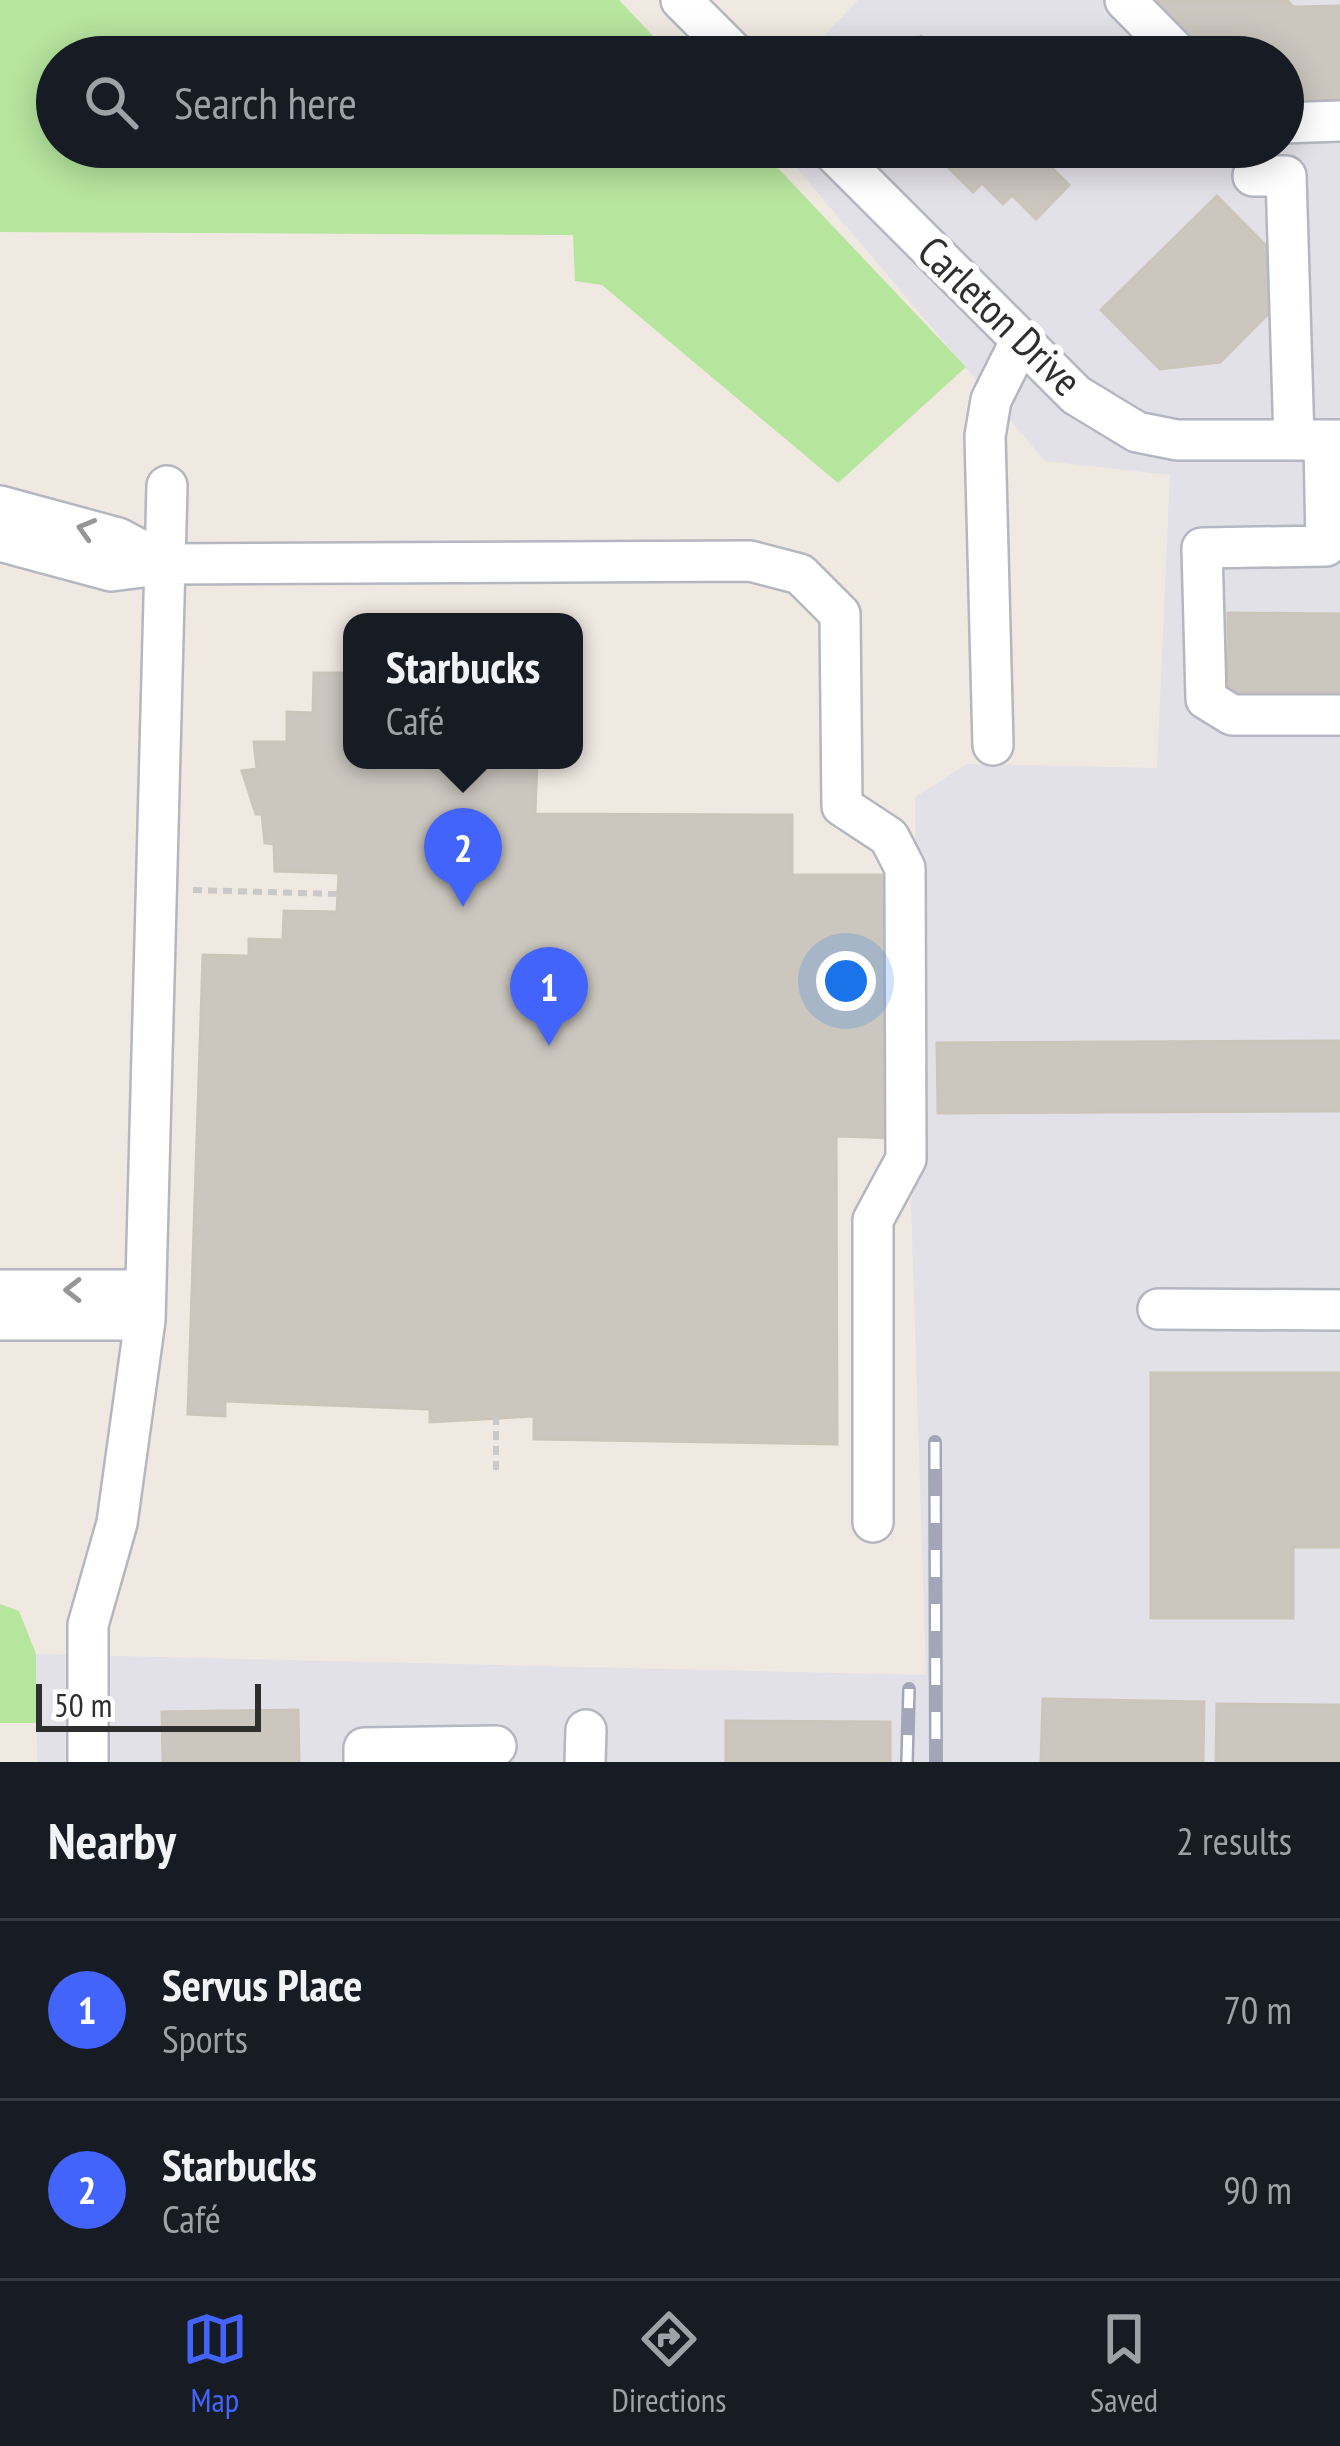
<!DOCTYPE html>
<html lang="en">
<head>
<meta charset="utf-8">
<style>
	body { margin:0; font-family:"PT Sans Narrow",sans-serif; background:#242831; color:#f1f3f6 }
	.scale { position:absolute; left:36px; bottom:30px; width:225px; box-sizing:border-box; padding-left:12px; border:6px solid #2e2e2e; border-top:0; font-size:33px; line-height:42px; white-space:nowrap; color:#2e2e2e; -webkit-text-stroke:9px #fff; paint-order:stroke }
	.you { position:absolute; left:846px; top:981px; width:42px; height:42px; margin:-30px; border:9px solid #fff; border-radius:50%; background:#1a73e8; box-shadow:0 0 0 18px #1a73e833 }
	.badge { display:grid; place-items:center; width:78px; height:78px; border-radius:50%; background:#4264fb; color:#fff; font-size:39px; font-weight:700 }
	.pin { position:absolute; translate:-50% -99px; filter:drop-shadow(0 3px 6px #0008) }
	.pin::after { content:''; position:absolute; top:63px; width:42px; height:36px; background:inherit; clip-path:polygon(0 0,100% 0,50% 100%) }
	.popup { position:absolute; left:343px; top:613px; width:240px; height:156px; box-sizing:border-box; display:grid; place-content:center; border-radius:24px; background:#171b24; filter:drop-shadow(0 3px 9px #0005); font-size:39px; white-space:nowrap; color:#9ea1a6 }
	.popup b { font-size:45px; color:#f1f3f6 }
	.popup::after { content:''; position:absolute; left:50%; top:100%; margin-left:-24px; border:24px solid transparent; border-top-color:#171b24 }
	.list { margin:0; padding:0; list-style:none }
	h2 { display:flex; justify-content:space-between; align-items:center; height:156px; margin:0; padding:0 48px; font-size:51px }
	h2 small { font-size:39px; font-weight:400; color:#9ea1a6 }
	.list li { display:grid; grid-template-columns:78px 1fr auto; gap:36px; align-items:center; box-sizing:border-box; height:180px; padding:0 48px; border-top:3px solid #363941 }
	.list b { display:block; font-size:45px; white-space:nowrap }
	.list p { margin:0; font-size:39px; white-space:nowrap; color:#9ea1a6 }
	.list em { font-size:39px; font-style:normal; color:#9ea1a6 }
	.icon { flex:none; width:66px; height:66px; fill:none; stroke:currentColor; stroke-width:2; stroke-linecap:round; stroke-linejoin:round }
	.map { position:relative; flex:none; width:1340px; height:1762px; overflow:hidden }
	.search { position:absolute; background:#171b24; box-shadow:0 6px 30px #0003; left:36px; right:36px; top:36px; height:132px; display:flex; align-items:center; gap:30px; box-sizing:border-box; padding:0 42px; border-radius:66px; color:#9ea1a6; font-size:45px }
	.sheet { height:516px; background:#171b24 }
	nav { display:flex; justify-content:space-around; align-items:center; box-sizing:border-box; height:168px; border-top:3px solid #363941; background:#171b24; font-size:33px; color:#9ea1a6 }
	nav a { display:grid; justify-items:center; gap:6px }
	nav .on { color:#4264fb }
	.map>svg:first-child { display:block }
	.industrial { fill:#e3e1e8 }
	.green { fill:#b6e59e }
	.building { fill:#cbc7bf; stroke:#cbc5ba; stroke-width:3 }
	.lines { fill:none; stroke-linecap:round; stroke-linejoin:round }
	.minor-casing { stroke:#b4b7c1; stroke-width:44 }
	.path { stroke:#c9c9c9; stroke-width:6; stroke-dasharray:9 6; stroke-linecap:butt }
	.minor { stroke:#fff; stroke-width:39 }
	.rail-casing { stroke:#a3a6b8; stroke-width:14 }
	.rail { stroke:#fff; stroke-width:9; stroke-dasharray:27; stroke-linecap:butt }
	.oneway { stroke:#969696 }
	.labels { text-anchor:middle; stroke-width:12; stroke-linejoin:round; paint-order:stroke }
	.street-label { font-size:42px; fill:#2e2e2e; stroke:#fff }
</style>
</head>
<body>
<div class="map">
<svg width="1340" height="1762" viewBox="0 0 1340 1762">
	<rect width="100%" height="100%" fill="#efe9e1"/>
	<path class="industrial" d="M858,0h482v1762h-1303l-1,-108 890,21 -15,-473 8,-45 -4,-360 52,-33 190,4 13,-293 -125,-14 -266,-314h504v-90h-479z"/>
	<path class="green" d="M0,0h619l54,57h-616v90h701l208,220 -128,116 -236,-198 -27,-4 -2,-46 -573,-3z
		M0,1604l19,7 17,43v69h-36z"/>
	<path class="building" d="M1141,0h146l6,7 47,-1v103l-57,1v-53h-85z
		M921,36l21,21h-43z
		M928,147h103l38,38 -33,34 -24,-24 -9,9 -21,-21 -9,9z
		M1217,196l57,58 -1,55 -53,53 -60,7 -59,-59z
		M1228,613l112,1v79h-112z
		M314,673h38v87h185l-2,54 257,1v60h109l-4,263 -61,-2 1,308 -303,-5v-23l-104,6v-13l-205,-8v15l-37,-2 15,-459 46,1v-17l34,1 1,-29 53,1 2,-39 -64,-2 -1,-27 -9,-1 -3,-29h-6l-14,-43 15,-2 -3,-27h33v-30l26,1z
		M1340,1041v70l-402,2 -1,-70z
		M1151,1373h189v174h-47v71h-142z
		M1043,1699l161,3 -1,60h-162z
		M1217,1704l123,1v57h-124z
		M298,1710l1,52h-136l-1,-50z
		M726,1721l164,1v40h-164z"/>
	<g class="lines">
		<g class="minor-casing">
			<path id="minor" d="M681,0l57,57
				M1125,0l56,57
				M1283,123l57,-2
				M828,147l248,248 61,37 40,8h163
				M1253,176h33l8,264
				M1324,440l2,106 -124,2 4,151 26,16h108
				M0,506l118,32 49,26
				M0,541l111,30 56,-7 583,-3 50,13 40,40 2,192 47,31 16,31 1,291 -33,61v302
				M993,745l-8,-309 6,-36 30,-60
				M0,1290h146
				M1158,1309l182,1
				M0,1320h145
				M88,1762v-137l29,-102 28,-203 22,-834
				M364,1762v-14l132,-2
				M585,1762l1,-32"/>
		</g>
		<path class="path" d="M193,890l145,4
			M496,1416v58"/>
		<use href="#minor" class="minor"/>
		<g class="rail-casing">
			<path id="rail" d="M935,1442l1,320
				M907,1762l2,-73"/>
		</g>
		<use href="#rail" class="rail"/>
	</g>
	<defs><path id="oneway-chevron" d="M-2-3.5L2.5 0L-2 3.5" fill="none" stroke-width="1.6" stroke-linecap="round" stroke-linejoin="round" transform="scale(3)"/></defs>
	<g class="oneway">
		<use href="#oneway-chevron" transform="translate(86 529) rotate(-164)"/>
		<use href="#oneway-chevron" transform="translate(73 1290) rotate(180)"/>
	</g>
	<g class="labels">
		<g class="street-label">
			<text transform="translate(1000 316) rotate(44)" y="15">Carleton Drive</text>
		</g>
	</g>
</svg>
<div class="scale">50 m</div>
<div class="you"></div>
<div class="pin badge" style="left:549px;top:1046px">1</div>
<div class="pin badge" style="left:463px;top:907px">2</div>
<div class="popup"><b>Starbucks</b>Café</div>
<div class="search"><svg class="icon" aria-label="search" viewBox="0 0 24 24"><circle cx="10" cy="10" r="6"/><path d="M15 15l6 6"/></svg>Search here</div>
</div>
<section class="sheet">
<h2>Nearby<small>2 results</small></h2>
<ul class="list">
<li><span class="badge">1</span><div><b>Servus Place</b><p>Sports</p></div><em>70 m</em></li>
<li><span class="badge">2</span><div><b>Starbucks</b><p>Café</p></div><em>90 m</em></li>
</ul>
</section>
<nav>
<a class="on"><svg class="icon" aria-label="map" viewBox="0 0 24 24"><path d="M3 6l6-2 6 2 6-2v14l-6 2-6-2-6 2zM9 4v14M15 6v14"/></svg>Map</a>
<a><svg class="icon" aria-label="directions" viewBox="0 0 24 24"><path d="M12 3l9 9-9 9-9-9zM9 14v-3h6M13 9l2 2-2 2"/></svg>Directions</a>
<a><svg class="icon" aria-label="saved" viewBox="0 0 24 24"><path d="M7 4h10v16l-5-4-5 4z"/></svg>Saved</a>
</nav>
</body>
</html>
